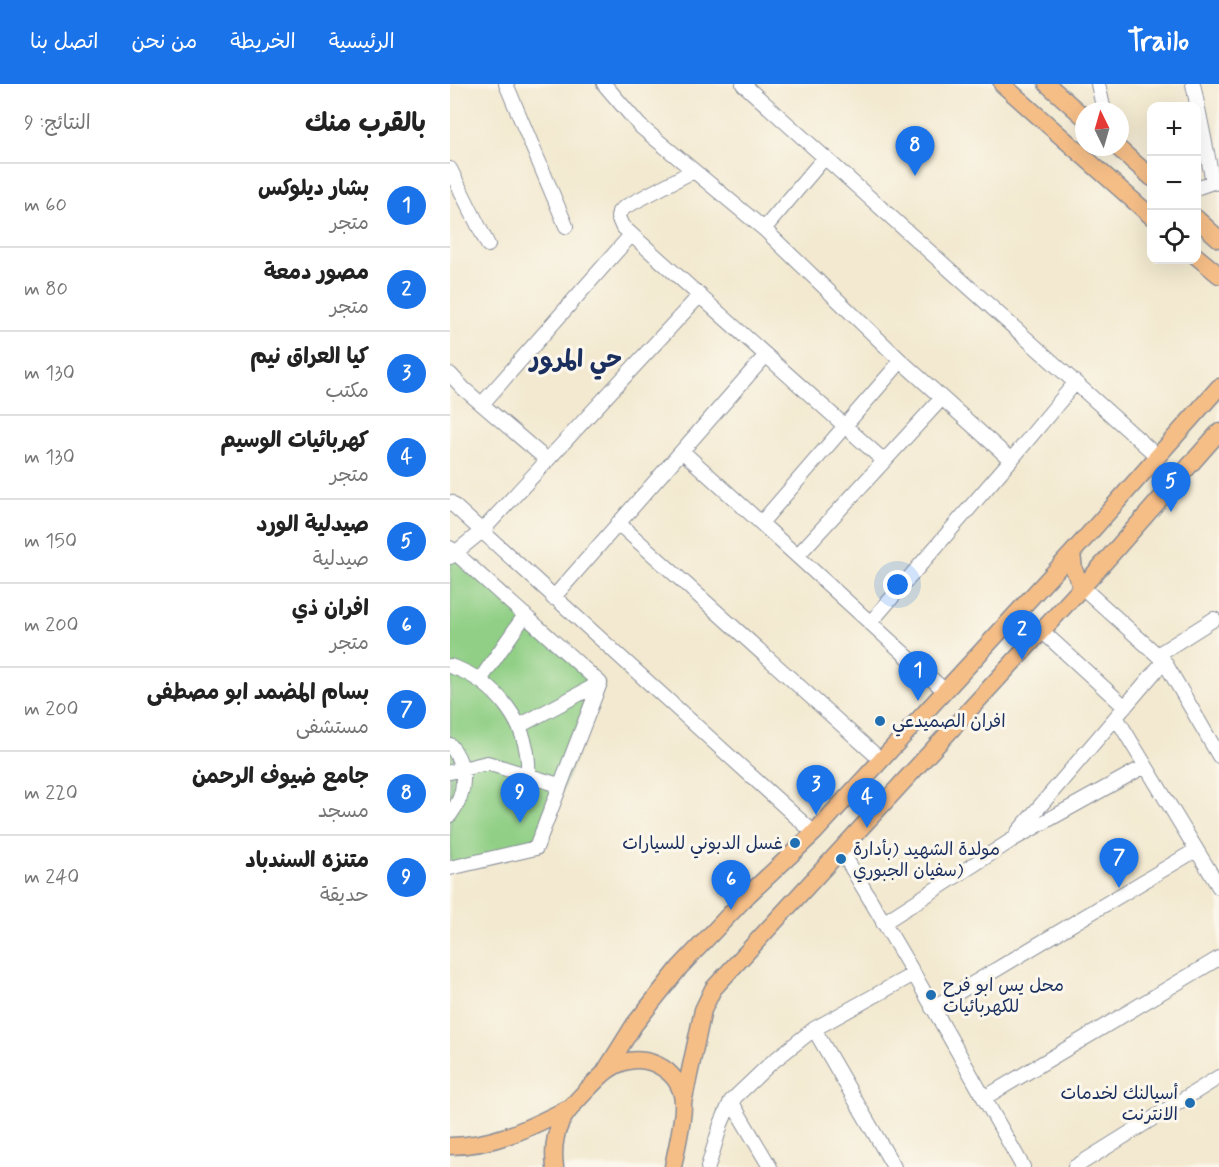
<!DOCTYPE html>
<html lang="ar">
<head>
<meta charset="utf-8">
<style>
	body { margin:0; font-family:Mynerve,"Playpen Sans Arabic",sans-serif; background:#f2f2f2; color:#222; direction:rtl }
	.controls { position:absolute; right:18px; top:18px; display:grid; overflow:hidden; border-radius:12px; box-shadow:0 6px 24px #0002 }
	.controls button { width:54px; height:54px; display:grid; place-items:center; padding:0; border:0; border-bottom:2px solid #e0e0e0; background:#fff; color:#222; font:30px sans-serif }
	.compass { position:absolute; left:625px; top:18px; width:54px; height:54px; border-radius:50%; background:#fff; box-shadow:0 6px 24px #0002; rotate:355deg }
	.you { position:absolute; left:448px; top:501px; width:21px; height:21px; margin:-15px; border:4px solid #fff; border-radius:50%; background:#1a73e8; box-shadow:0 0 0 9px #1a73e833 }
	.badge { display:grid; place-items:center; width:39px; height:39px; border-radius:50%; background:#1a73e8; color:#fff; font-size:20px; font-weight:700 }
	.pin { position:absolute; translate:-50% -50px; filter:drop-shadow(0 2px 3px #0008) }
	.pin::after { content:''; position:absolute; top:32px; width:21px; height:18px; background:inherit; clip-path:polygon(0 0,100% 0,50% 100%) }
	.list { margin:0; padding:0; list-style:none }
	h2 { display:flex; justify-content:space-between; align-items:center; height:78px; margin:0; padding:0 24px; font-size:26px }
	h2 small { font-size:20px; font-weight:400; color:#767676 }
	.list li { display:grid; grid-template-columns:39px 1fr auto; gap:18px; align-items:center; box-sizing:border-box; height:84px; padding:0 24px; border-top:2px solid #e0e0e0 }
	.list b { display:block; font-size:22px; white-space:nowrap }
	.list p { margin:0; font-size:20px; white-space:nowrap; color:#767676 }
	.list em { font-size:20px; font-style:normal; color:#767676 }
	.icon { flex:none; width:33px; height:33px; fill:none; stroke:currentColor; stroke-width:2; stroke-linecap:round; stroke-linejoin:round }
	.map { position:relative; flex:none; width:769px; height:1083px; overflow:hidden; direction:ltr }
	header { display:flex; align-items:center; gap:36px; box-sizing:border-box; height:84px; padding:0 30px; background:#1a73e8; color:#fff }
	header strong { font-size:28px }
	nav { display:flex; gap:33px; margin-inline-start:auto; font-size:21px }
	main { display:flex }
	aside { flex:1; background:#fff }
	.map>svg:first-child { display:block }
	.park { fill:#90cf85; stroke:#567f72; stroke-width:1.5 }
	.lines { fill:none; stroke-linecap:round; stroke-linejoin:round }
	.minor-casing { stroke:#878c97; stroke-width:16 }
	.major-casing { stroke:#878c97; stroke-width:19 }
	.minor { stroke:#fff; stroke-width:14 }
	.major { stroke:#f6be87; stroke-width:16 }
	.poi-dot { fill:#1f6fb2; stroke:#fbf7ec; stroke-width:2 }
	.labels { text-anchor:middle; stroke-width:6; stroke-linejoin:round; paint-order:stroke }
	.poi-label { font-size:18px; fill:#1b2f5e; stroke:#fbf7ec; text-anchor:start }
	.district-label { font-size:24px; font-weight:bold; fill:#1b2f5e; stroke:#fbf7ec }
</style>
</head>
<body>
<header>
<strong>Trailo</strong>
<nav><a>الرئيسية</a><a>الخريطة</a><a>من نحن</a><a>اتصل بنا</a></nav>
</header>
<main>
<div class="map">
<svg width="769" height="1083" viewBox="0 0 769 1083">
	<rect width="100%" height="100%" fill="#fbf7ec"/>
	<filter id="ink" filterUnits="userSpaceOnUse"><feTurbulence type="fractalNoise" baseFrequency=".0167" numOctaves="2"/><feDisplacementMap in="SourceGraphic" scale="12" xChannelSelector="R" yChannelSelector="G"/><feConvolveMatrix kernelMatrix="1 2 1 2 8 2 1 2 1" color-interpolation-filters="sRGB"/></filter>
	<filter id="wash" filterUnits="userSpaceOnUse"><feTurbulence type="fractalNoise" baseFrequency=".008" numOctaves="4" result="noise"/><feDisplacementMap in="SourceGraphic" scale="24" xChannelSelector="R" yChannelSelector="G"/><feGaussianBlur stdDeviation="1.35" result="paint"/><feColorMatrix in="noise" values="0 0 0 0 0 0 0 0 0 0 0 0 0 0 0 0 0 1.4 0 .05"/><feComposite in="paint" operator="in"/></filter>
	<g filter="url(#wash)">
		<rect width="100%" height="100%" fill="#f3e9d0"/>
		<path class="park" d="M0,461l154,138 -66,167 -88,20z"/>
	</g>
	<g filter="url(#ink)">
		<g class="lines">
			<g class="minor-casing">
				<path id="minor" d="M56,0l60,142
					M154,0l36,42 124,103 137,132 110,99
					M293,0l414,372
					M648,0l6,27
					M743,0l20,98
					M0,85l38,76
					M243,87l-68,36 -6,5 -1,5 4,9 262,235
					M746,104l17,-6 6,1
					M314,145l61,-72
					M0,290l14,15 83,71
					M32,320l149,-169
					M232,367l263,240
					M0,418l364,331
					M168,439l263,237
					M311,439l140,-162
					M0,464l150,135
					M347,472l145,-158
					M0,473l32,-26 218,-236
					M632,503l82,74 55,95
					M103,514l213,-243
					M420,539l141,-163 64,-77
					M592,547l83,76
					M707,571l57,-36
					M0,582c46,15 81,59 78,109
					M30,596l45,-65
					M666,633l103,170
					M69,642l81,-43
					M0,661c18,22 17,48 0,70
					M0,688l37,-9 72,22
					M567,749l147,-172
					M391,766l73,124 109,193
					M0,784l86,-20 64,-165
					M433,839l129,-83 133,-74
					M482,924l264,-158
					M364,945l80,138
					M534,1014l235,-140
					M281,1017l39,66
					M258,1083l13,-43 10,-23 40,-38 43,-34 100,-55
					M625,1083l144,-90"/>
			</g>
			<g class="major-casing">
				<path id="major" d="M552,0l150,133
					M597,0l37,33
					M667,63l35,31
					M746,134l23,21
					M746,172l23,19
					M622,469l2,17 8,17
					M154,989l30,-48 46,-58 68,-72 66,-62 258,-280 147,-166
					M233,1019l20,-93 10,-21 382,-416 124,-141
					M0,1062c44,0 79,-18 117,-37
					M105,1083c-5,-39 10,-55 36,-81 9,-9 19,-20 33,-24 27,-8 58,11 59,41 1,16 -7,47 -10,64"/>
			</g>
			<use href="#minor" class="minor"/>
			<use href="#major" class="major"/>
		</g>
	</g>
	<g class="poi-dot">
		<circle cx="430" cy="637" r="6"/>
		<circle cx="345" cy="759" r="6"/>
		<circle cx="391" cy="775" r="6"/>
		<circle cx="481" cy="911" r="6"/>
		<circle cx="740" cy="1019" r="6"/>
	</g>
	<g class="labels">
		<g class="poi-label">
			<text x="442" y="643">افران الصميدعي</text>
			<text x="333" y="765" text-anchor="end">غسل الدبوني للسيارات</text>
			<text x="403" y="771">مولدة الشهيد (بأدارة<tspan x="403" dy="21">سفيان الجبوري)</tspan></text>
			<text x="493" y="907">محل يس ابو فرح<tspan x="493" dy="21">للكهربائيات</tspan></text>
			<text x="728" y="1015" text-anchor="end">أسيالنك لخدمات<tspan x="728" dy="21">الانترنت</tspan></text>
		</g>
		<g class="district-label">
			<text x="126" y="283">حي المرور</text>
		</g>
	</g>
</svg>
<div class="controls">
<button>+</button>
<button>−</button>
<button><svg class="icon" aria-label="locate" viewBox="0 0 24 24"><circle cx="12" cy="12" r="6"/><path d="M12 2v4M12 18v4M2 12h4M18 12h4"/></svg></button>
</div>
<svg class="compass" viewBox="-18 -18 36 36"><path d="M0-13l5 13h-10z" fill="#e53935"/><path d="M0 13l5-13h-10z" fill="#767676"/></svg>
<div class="you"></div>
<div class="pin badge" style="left:468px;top:617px">1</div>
<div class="pin badge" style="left:572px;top:576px">2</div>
<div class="pin badge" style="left:366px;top:731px">3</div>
<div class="pin badge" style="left:417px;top:744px">4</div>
<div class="pin badge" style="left:721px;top:428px">5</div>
<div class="pin badge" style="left:281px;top:826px">6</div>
<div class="pin badge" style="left:669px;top:804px">7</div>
<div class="pin badge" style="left:465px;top:92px">8</div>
<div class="pin badge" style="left:70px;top:739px">9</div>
</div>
<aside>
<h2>بالقرب منك<small>النتائج: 9</small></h2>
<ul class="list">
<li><span class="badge">1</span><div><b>بشار ديلوكس</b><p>متجر</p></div><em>60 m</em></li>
<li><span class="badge">2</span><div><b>مصور دمعة</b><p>متجر</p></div><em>80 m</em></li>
<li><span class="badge">3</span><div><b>کیا العراق نیم</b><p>مكتب</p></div><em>130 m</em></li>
<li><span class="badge">4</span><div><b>كهربائيات الوسيم</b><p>متجر</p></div><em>130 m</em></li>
<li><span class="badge">5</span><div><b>صيدلية الورد</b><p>صيدلية</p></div><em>150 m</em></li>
<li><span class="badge">6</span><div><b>افران ذي</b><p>متجر</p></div><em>200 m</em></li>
<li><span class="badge">7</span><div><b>بسام المضمد ابو مصطفى</b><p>مستشفى</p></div><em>200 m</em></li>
<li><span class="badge">8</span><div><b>جامع ضيوف الرحمن</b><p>مسجد</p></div><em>220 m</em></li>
<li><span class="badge">9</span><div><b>متنزه السندباد</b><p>حديقة</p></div><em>240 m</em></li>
</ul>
</aside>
</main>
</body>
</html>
